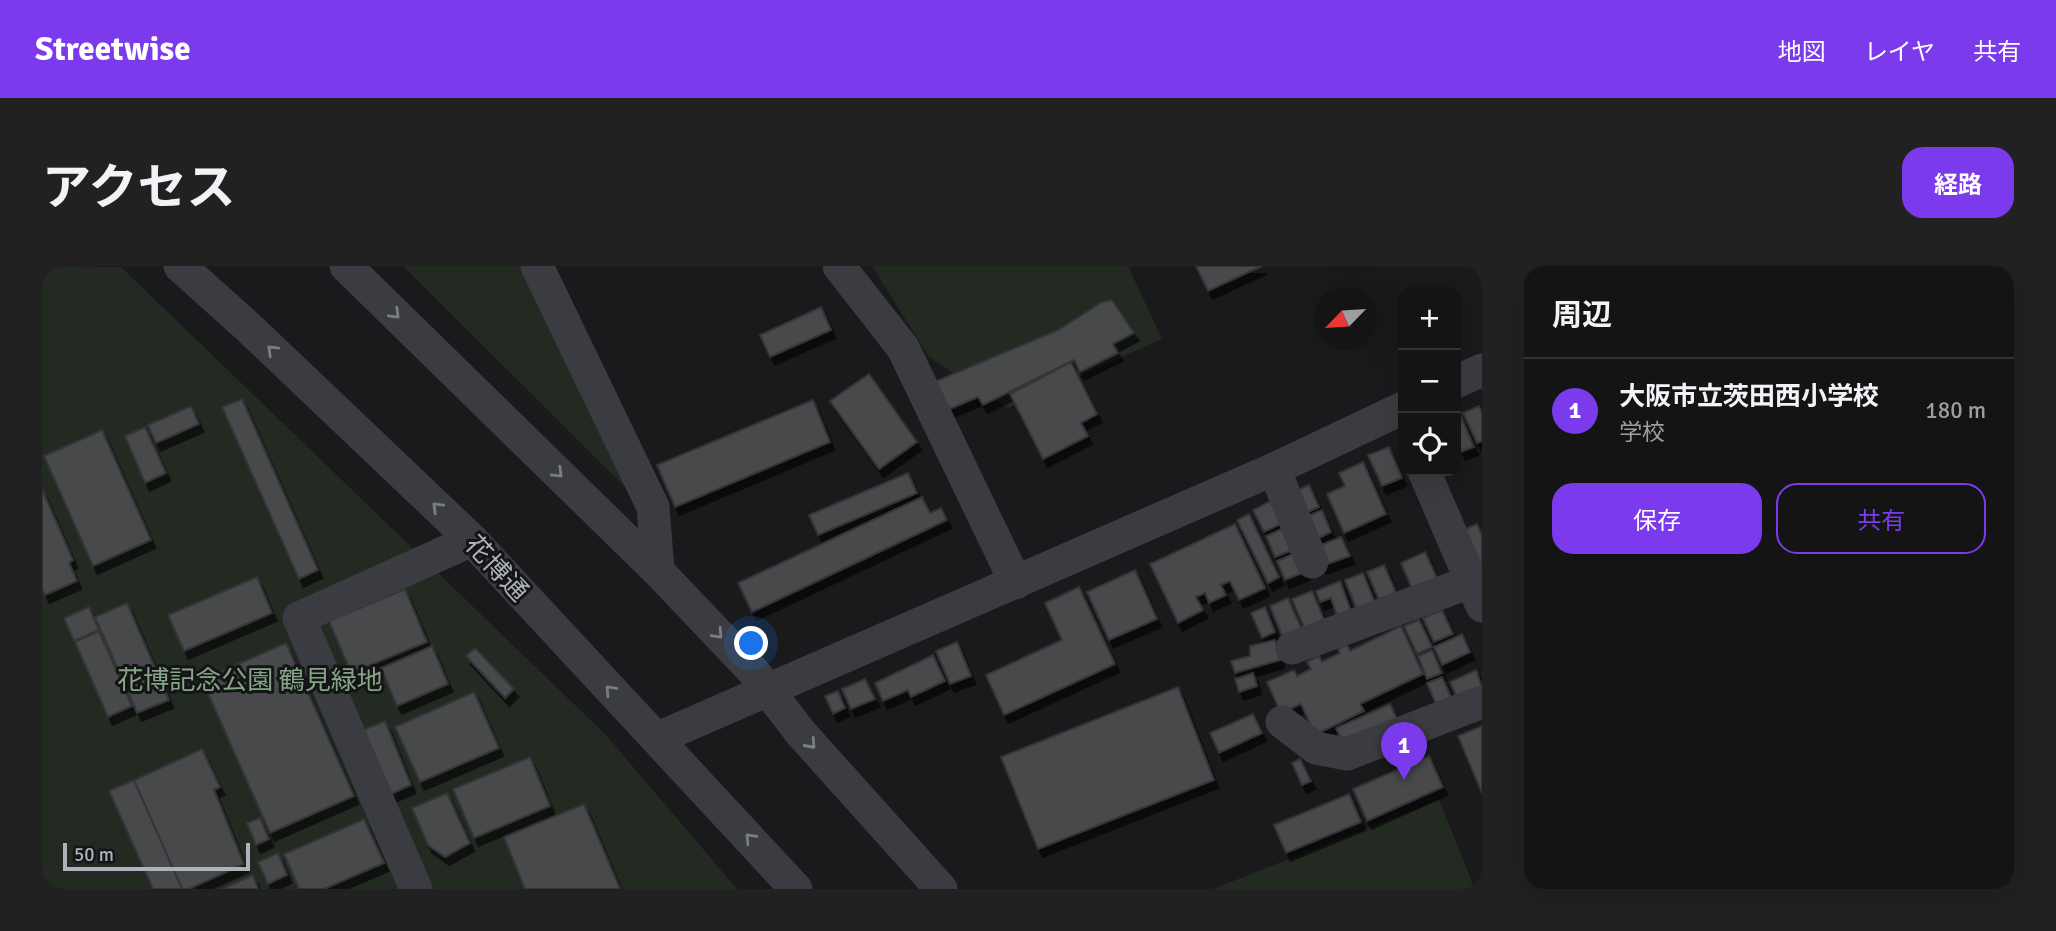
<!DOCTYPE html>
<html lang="ja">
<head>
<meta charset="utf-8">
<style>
	body { margin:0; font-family:Signika,"Noto Sans JP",sans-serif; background:#212122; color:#f1f3f6 }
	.controls { position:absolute; right:21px; top:21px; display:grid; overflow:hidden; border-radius:14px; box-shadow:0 7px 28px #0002 }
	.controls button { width:63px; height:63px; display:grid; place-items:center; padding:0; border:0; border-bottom:2px solid #333334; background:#141415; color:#f1f3f6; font:35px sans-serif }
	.compass { position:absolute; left:1272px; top:21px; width:63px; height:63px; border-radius:50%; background:#141415; box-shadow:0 7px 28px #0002; rotate:245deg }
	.scale { position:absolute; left:21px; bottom:18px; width:187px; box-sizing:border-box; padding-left:7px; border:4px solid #adb2bb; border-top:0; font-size:19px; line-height:24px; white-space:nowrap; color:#adb2bb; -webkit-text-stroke:5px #151517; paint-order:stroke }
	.you { position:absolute; left:710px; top:378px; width:24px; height:24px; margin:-18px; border:5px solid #fff; border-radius:50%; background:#1a73e8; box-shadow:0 0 0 10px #1a73e833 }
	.badge { display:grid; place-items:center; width:46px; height:46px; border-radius:50%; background:#7c3aed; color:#fff; font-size:23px; font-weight:700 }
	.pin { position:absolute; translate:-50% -58px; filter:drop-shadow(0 2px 4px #0008) }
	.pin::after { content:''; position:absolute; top:37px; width:24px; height:21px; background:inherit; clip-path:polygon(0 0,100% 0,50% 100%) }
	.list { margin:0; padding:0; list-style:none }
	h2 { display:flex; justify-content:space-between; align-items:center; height:91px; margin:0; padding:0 28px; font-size:30px }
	h2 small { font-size:23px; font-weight:400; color:#9d9ea0 }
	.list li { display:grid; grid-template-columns:46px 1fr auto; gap:21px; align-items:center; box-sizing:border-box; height:105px; padding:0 28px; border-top:2px solid #333334 }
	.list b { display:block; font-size:26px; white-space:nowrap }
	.list p { margin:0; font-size:23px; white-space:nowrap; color:#9d9ea0 }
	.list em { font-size:23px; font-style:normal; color:#9d9ea0 }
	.actions { display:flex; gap:14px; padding:21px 28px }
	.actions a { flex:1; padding:16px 0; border:2px solid #7c3aed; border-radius:21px; text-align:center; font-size:24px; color:#7c3aed }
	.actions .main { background:#7c3aed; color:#fff }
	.icon { flex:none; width:38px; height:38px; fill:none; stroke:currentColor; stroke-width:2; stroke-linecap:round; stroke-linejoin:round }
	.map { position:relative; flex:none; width:1440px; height:623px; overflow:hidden; border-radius:21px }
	header { display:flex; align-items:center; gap:42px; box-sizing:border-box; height:98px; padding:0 35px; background:#7c3aed; color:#fff }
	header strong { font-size:33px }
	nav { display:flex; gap:38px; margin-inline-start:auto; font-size:24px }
	.intro { display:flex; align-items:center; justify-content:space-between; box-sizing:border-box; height:168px; padding:0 42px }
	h1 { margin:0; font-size:49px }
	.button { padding:18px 32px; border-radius:21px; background:#7c3aed; color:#fff; font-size:24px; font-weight:700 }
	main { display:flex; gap:42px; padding:0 42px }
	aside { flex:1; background:#141415; border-radius:21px; box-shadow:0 7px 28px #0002 }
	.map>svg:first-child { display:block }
	.green { fill:#222a22 }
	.building { fill:#47484c; stroke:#343438; stroke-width:2; filter:url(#shadow) }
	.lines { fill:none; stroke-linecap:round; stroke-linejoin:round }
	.minor { stroke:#3b3c41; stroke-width:33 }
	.oneway { stroke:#7a7d84 }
	.labels { text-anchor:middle; stroke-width:6; stroke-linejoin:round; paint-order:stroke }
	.street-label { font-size:26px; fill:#adb2bb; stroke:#151517 }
	.park-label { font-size:26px; fill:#85a584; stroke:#151517 }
</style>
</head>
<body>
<header>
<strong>Streetwise</strong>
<nav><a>地図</a><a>レイヤ</a><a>共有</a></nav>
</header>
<div class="intro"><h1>アクセス</h1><a class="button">経路</a></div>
<main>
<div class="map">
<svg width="1440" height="623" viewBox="0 0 1440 623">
	<defs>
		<filter id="shadow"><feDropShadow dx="4.5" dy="8" stdDeviation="0" flood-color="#0009"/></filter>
	</defs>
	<rect width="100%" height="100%" fill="#1a1a1c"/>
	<path class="green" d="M0,0l79,1 485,468 131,154h-695z
		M361,0h126l114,239z
		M830,0h256l34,73 -154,69 -79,-51z
		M1397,534l36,89h-262z"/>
	<path class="building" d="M1154,0h66l-54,25z
		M1070,34l22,33 -21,11 5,9 -38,19 -6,-12 -91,45 -5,-8 -33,14 -11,-29 124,-52 44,-28z
		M779,41l10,23 -61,27 -10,-22z
		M1029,96l26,52 -16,9 7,13 -45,23 -33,-65z
		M827,108l48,68 -38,27 -49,-68z
		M200,133l76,171 -19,9 -77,-172z
		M771,134l17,42 -155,65 -18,-42z
		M149,140l8,18 -43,19 -8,-18z
		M1437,140l3,8v27l-5,2 -14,-30z
		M1418,148l14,33 -13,5 -5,-11v-25z
		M103,161l21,46 -21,10 -20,-47z
		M60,164l49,110 -58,26 -49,-110z
		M1347,181l13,31 -20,8 -14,-31z
		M1321,196l23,52 -42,19 -17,-39 18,-8 -6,-13z
		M866,207l9,20 -99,42 -9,-20z
		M1267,219l10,22 -20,9 -10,-22z
		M0,223l31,71 -4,3 8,18 -32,14 -3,-6z
		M880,231l8,16 11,-5 6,12 -195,92 -14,-29z
		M1233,233l10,23 -21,10 -11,-22z
		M1280,244l9,22 -18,9 -10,-23z
		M1207,248l30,63 -11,6 -31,-63z
		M1193,258l30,64 -26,12 -9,-19 -9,4 5,10 -17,8 -4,-10 -9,4 7,13 -25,13 -28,-59z
		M1435,258l5,11v39l-21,-43z
		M1244,261l10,22 -21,8 -9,-21z
		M1299,271l9,19 -28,10 -9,-18z
		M1255,286l8,20 -20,8 -8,-19z
		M1383,286l13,28 -25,11 -12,-28z
		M1342,299l13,30 -17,7 -13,-30z
		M1093,304l22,49 -48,21 -22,-48z
		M1321,307l12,30 -18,7 -12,-30z
		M215,311l15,36 -88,38 -16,-36z
		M1298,315l11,30 -14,5 -6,-18 -11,4 -4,-11z
		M1037,321l36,77 -111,51 -18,-40 76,-35 -17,-37z
		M363,323l22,53 -76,31 -22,-52z
		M1270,325l14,33 -20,8 -14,-33z
		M1246,332l15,34 -19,8 -14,-34z
		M85,337l42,97 -32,13 -42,-96z
		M47,341l10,23 -25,11 -10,-23z
		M1223,341l10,25 -13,6 -11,-25z
		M1400,344l11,24 -19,8 -11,-24z
		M1377,354l13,27 -15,7 -13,-28z
		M1359,360l22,48 -63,30 4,7 -49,24 -14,-31 -20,9 -14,-31 27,-12 3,6 14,-7 -4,-7 12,-6 3,6 18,-9 -2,-4 9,-4 3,6z
		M57,365l33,75 -24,11 -33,-75z
		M1420,368l8,18 -28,13 -8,-18z
		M1233,374l5,20 -45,13 -4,-12 19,-5v-10z
		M915,376l14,34 -21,8 -14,-33z
		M244,377l68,153 -84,37 -68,-153z
		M390,380l16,38 -51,22 -16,-38z
		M433,382l39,41 -9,9 -39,-42z
		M1390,384l10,23 -15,6 -9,-23z
		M891,389l12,26 -34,16 -3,-7 -25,11 -8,-18z
		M1434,404l6,17 -25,11 -7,-16z
		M1211,407l4,13 -18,6 -4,-13z
		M1400,411l10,22 -15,7 -10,-23z
		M823,413l10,20 -24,10 -9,-20z
		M1136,421l36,93 -176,69 -37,-92z
		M796,425l7,17 -12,6 -8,-18z
		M432,426l25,56 -79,34 -25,-55z
		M1348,438l9,19 -55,24 -8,-19z
		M1211,448l9,19 -43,20 -9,-20z
		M343,455l26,64 -22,10 -26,-65z
		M1440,460v67l-24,-57z
		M160,483l18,38 -6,3 30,74 -55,25h-7l-48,-109z
		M1387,490l14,31 -76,34 -14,-32z
		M488,491l20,49 -76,32 -21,-49z
		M1258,493l11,22 -9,4 -10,-22z
		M92,514l48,109h-29l-44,-98z
		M405,527l23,50 -25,14 -17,-12 -16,-37z
		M1307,528l12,28 -75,31 -12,-28z
		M542,538l36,85h-95l-21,-52z
		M218,552l9,21 -13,6 -9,-22z
		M322,553l20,44 -60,26h-25l-15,-35z
		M236,587l9,22 -19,9 -10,-22z
		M211,609l5,14h-36z"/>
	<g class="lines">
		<path class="minor" d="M138,0l69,62 223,212 324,349
			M304,0l312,305 96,101 46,60 141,157
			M495,0l116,241 5,64
			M797,0l64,82 113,235
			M1414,116l26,-12
			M1232,203l38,93
			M1382,205l58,135
			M1250,382l178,-66
			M1240,456l34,26 31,6 135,-52
			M616,472l616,-269 129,-61
			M374,623l-117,-271 173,-78"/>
	</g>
	<defs><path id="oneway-chevron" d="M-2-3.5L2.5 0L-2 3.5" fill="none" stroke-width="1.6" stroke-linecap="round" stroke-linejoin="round" transform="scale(1.75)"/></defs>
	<g class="oneway">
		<use href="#oneway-chevron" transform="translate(353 48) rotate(44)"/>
		<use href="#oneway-chevron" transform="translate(230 84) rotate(-136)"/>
		<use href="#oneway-chevron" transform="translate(516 207) rotate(44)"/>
		<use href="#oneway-chevron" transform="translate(395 241) rotate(-136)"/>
		<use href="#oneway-chevron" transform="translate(676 368) rotate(47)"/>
		<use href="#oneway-chevron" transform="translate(568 424) rotate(-133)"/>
		<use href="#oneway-chevron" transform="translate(769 478) rotate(48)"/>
		<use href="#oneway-chevron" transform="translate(708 572) rotate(-133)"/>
	</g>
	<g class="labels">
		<g class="street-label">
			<text transform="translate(455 302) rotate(47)" y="9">花博通</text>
		</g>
		<g class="park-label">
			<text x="208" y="423">花博記念公園 鶴見緑地</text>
		</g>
	</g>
</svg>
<div class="controls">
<button>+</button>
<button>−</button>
<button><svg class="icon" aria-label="locate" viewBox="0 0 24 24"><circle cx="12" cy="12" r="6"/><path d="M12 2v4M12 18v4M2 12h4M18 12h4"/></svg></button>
</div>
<svg class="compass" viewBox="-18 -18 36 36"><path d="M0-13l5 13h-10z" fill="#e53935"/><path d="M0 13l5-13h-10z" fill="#9d9ea0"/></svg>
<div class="scale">50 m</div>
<div class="you"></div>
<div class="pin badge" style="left:1362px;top:514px">1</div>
</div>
<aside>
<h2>周辺<small></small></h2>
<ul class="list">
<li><span class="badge">1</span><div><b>大阪市立茨田西小学校</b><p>学校</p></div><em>180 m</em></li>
</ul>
<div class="actions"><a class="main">保存</a><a>共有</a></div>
</aside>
</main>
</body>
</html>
